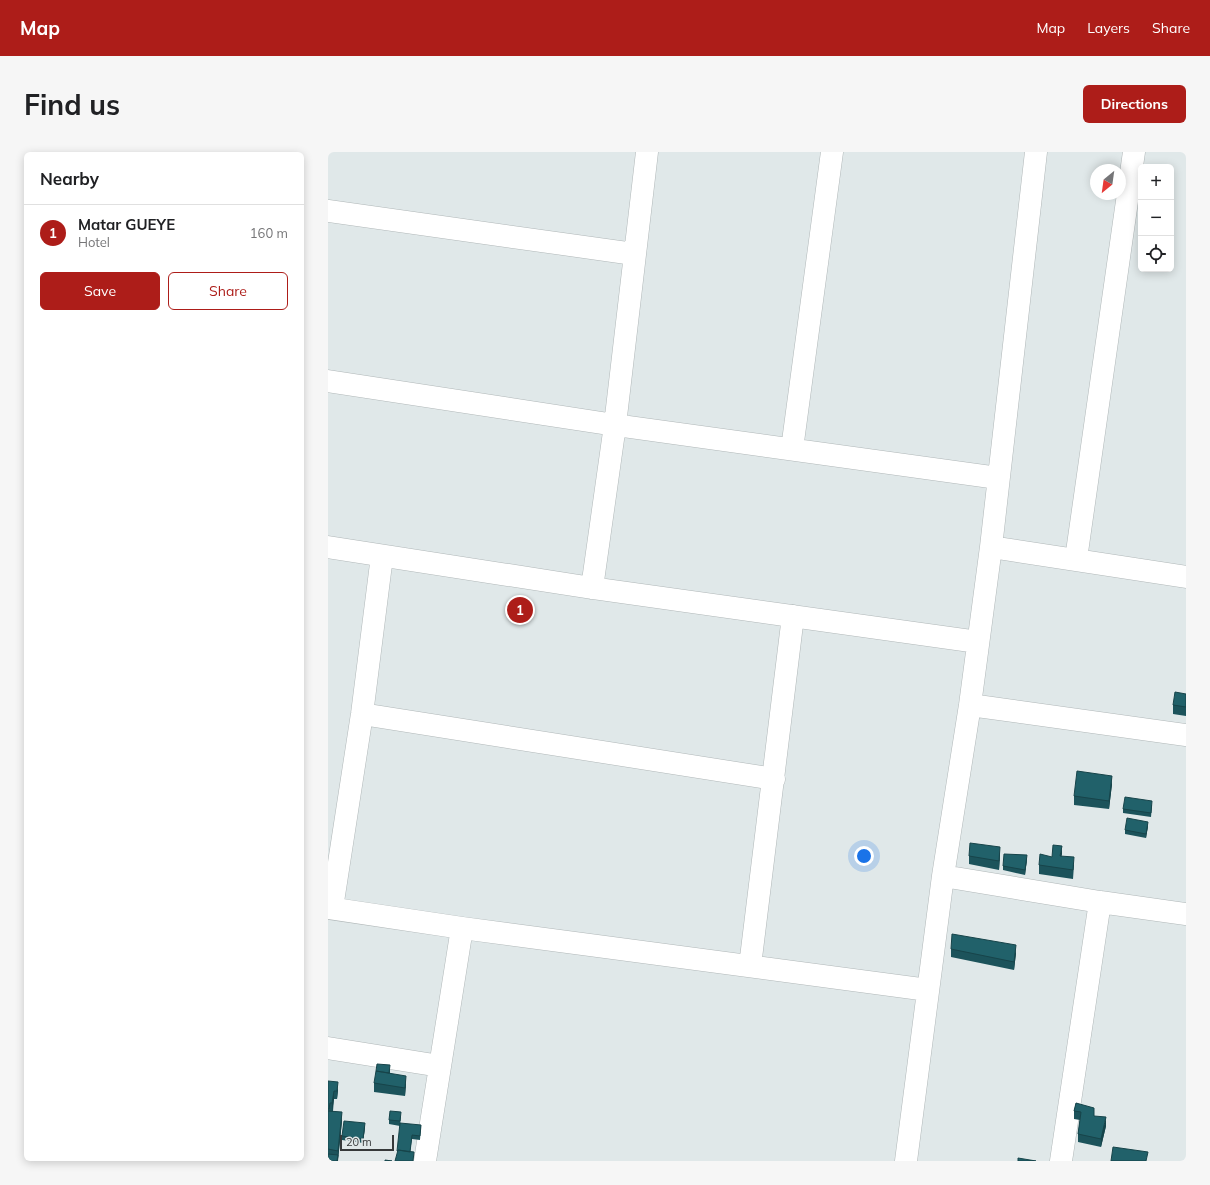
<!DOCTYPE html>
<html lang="en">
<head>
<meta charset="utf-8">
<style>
	body { margin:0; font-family:Mulish,sans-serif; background:#f6f6f6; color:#202124 }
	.controls { position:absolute; right:12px; top:12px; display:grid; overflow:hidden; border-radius:6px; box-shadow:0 2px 10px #0003 }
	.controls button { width:36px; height:36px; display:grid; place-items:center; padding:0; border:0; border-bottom:1px solid #e0e0e0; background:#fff; color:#202124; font:20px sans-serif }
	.compass { position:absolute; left:762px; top:12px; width:36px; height:36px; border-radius:50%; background:#fff; box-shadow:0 2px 10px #0003; rotate:209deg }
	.scale { position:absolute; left:12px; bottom:10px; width:54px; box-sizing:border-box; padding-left:4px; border:2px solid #36393a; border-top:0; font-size:11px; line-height:14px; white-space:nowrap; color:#36393a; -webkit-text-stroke:3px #e0e8e9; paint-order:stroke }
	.you { position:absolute; left:536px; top:704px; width:14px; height:14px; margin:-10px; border:3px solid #fff; border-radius:50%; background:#1a73e8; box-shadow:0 0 0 6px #1a73e833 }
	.badge { display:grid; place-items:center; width:26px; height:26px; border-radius:50%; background:#ad1d19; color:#fff; font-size:13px; font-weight:700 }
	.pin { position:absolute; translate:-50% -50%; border:2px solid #fff; box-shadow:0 1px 4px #0006 }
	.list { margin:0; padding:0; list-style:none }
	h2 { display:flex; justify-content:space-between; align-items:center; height:52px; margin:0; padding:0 16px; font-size:17px }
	h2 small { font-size:13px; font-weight:400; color:#757577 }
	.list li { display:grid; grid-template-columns:26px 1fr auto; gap:12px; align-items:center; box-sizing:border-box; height:56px; padding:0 16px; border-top:1px solid #e0e0e0 }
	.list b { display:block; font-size:15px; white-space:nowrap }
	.list p { margin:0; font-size:13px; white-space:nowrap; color:#757577 }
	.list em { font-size:13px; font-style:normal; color:#757577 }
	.actions { display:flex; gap:8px; padding:12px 16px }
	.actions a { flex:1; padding:9px 0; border:1px solid #ad1d19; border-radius:6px; text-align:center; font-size:14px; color:#ad1d19 }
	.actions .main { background:#ad1d19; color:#fff }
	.icon { flex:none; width:22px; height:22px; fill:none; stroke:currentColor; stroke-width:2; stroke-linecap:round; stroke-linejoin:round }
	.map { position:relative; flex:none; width:858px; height:1009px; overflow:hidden; border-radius:6px }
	header { display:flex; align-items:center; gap:24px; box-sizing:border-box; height:56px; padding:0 20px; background:#ad1d19; color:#fff }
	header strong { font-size:19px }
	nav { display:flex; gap:22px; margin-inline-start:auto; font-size:14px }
	.intro { display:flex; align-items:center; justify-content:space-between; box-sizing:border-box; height:96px; padding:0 24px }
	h1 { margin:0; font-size:28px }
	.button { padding:10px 18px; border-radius:6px; background:#ad1d19; color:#fff; font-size:14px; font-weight:700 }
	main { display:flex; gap:24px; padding:0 24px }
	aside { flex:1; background:#fff; border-radius:6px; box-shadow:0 2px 10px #0003 }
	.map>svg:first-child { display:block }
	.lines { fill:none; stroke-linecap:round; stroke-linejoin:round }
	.minor-casing { stroke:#b0b7b8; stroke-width:23 }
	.minor { stroke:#fff; stroke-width:22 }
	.wall { fill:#1c535b }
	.shaded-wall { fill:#17444a }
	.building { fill:#21616a; stroke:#17444a }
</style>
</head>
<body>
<header>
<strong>Map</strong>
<nav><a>Map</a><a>Layers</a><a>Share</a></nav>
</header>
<div class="intro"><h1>Find us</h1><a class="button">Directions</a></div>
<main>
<aside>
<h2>Nearby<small></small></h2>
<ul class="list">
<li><span class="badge">1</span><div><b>Matar GUEYE</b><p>Hotel</p></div><em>160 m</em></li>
</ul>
<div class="actions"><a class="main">Save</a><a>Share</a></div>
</aside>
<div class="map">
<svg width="858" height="1009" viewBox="0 0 858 1009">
	<rect width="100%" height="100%" fill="#e0e8e9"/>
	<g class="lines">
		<g class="minor-casing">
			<path id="minor" d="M0,59l306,43
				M0,229l287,44 383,53
				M464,297l40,-297
				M0,395l264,41 386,54
				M663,395l195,30
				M748,407l58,-407
				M264,436l23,-163 32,-273
				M642,553l216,30
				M34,562l412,65
				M615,724l157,26 86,12
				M0,756l134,20 466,62
				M4,756l30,-194 20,-158
				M422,814l43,-350
				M0,896l112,18
				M97,1009l37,-233
				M578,1009l37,-285 27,-171 21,-158 45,-395
				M733,1009l39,-259"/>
		</g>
		<use href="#minor" class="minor"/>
	</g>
	<path class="wall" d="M858,542v22l-13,-2v-9z
		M784,632l-3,25 -35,-4v-9z
		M824,653l-1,12 -28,-4v-4z
		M820,674l-2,12 -21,-4v-4z
		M734,702l-1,2 13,9 -1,14 -34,-5v-9l13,-8z
		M672,703l-1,15 -30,-6v-8z
		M699,707l-2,16 -22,-5v-4z
		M623,797l65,4 -2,17 -63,-13z
		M62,917v4l16,11 -1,12 -31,-4v-9z
		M0,929l10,9 -1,9h-3l-1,12 9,10 -4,40h-10z
		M748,951l18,13 12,10 -5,21 -23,-5v-8l2,-14 -6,-1v-8z
		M73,964l-1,10 -11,-2v-4z
		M93,973l-1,15 -8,-1 -2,13h-13z
		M37,975l-2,16 -21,-3v-4z"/>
	<path class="shaded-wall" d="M784,624v8l-3,25v-8z
		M820,670v4l-2,12v-4z
		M734,694v8l-2,10v-8z
		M672,695v8l-1,15v-9z
		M699,703v4l-2,16v-5z
		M688,793v8l-2,17v-8z
		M78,924v8l-1,12v-8z
		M10,930v8l-1,9v-8z
		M6,939v8l-2,13v-9z
		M14,960v9l-4,38v2h-1z
		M778,965v9l-5,21v-8z
		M37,971v4l-2,16v-4z"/>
	<path class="building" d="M847,540l11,2v13l-13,-2z
		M749,619l35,5 -3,25 -35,-5z
		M797,645l27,4 -1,12 -28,-4z
		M799,666l21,4 -2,12 -21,-4z
		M642,691l30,4 -1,14 -30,-5z
		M725,693l9,1 -2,10 14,1 -1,13 -34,-5 1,-11 12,3z
		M676,702l23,1 -2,15 -22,-4z
		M624,782l64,11 -2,17 -63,-13z
		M49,912l13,1 -1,8 -13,-2z
		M48,919l30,5 -1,12 -31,-5z
		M0,929l10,1 -1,9h-3l-2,12h-2l-1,6h-1z
		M748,951l18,5v8l12,1 -5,22 -23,-5 3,-22 -7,-1z
		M0,959l14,1 -4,39 -10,-2z
		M62,959l11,1 -1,9 -11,-1z
		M16,969l21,2 -2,16 -21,-3z
		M72,971l21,2 -1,11 -8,-1 -2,17 -12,-2 -1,1z
		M785,995l35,5 -2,9h-35z
		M70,998l16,2 -1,9h-18z
		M0,1002l10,1 -1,6h-9z
		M690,1006l18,3h-18z
		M57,1008l7,1h-7z"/>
</svg>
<div class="controls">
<button>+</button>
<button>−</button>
<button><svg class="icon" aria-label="locate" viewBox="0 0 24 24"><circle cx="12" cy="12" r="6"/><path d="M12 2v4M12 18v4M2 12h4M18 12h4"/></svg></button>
</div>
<svg class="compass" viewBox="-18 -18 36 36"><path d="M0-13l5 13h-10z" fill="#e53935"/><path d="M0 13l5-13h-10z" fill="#757577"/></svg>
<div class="scale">20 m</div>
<div class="you"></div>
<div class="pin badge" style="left:192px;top:458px">1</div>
</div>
</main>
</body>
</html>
